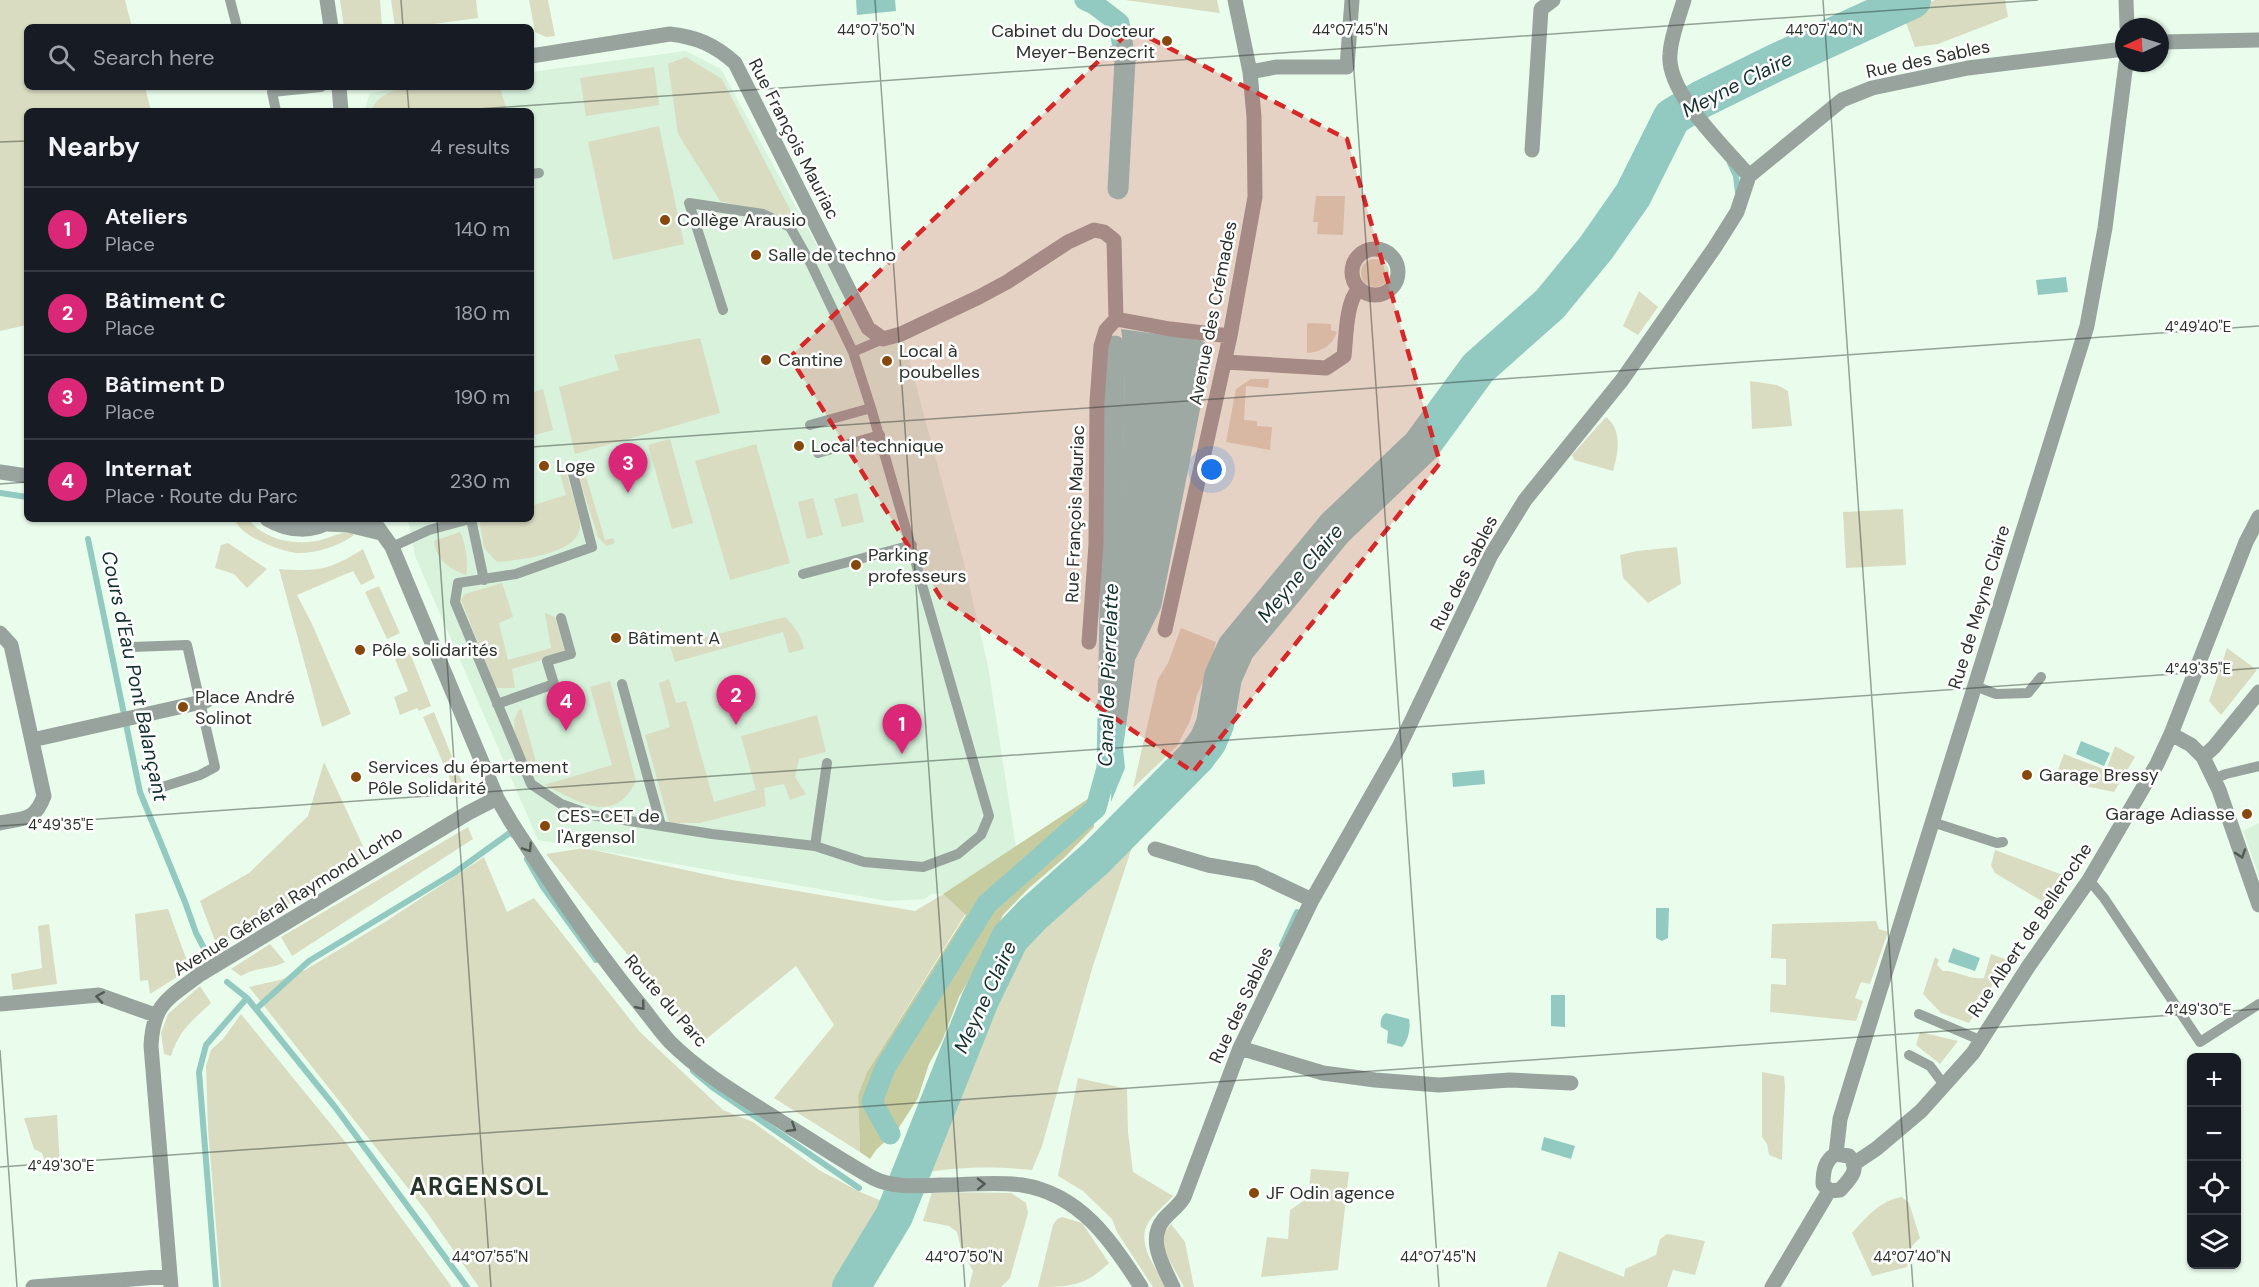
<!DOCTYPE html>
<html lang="en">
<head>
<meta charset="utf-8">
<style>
	body { margin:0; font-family:"DM Sans",sans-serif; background:#20242c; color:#f1f3f6 }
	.controls { position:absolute; right:18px; bottom:18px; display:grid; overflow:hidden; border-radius:9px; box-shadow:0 2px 4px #0004 }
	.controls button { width:54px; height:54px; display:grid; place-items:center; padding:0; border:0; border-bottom:2px solid #363941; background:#171b24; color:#f1f3f6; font:30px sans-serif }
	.compass { position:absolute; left:2115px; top:18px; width:54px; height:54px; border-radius:50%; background:#171b24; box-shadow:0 2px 4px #0004; rotate:266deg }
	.you { position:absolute; left:1212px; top:470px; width:21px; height:21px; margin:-15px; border:4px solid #fff; border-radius:50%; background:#1a73e8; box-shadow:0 0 0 9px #1a73e833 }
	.badge { display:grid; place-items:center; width:39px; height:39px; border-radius:50%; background:#db2777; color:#fff; font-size:20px; font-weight:700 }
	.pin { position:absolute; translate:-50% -50px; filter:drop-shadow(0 2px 3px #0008) }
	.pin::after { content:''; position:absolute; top:32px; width:21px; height:18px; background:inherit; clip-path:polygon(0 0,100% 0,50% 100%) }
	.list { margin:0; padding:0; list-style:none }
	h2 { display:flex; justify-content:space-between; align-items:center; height:78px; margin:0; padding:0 24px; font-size:26px }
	h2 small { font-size:20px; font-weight:400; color:#9ea1a6 }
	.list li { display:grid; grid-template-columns:39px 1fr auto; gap:18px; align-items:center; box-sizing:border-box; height:84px; padding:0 24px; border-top:2px solid #363941 }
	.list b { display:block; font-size:22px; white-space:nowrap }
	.list p { margin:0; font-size:20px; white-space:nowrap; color:#9ea1a6 }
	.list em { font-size:20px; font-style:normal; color:#9ea1a6 }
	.icon { flex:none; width:33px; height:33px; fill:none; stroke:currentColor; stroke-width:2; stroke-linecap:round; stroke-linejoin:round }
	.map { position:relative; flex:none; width:2259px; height:1287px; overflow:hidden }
	.search { position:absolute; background:#171b24; box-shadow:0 2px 4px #0004; left:24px; top:24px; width:510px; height:66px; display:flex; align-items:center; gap:15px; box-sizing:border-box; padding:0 21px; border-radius:9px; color:#9ea1a6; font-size:22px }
	.panel { position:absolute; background:#171b24; box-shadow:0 2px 4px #0004; left:24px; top:108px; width:510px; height:414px; border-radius:9px }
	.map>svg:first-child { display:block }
	.built { fill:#d8f2dc }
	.green { fill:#d9dcc1 }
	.forest { fill:#c7cca0 }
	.water { fill:#92cac2 }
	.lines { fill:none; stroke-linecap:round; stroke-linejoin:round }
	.stream { stroke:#92cac2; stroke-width:6 }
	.canal { stroke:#92cac2; stroke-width:21 }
	.river { stroke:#92cac2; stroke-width:38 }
	.service { stroke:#99a39e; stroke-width:10 }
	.minor { stroke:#99a39e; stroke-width:15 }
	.oneway { stroke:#525a54 }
	.marked { fill:#d62828; fill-opacity:0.2; stroke:#d62828; stroke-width:4.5; stroke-dasharray:12 8; stroke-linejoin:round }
	.ticks { fill:none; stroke:#2b322c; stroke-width:1.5; stroke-opacity:0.45 }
	.poi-dot { fill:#87490b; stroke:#fff; stroke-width:2 }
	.labels { text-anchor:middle; stroke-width:5; stroke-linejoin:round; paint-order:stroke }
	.poi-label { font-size:18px; fill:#2b322c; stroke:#fff; text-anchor:start }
	.street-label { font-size:18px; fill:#2b322c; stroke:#fff }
	.water-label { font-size:20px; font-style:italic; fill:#13302d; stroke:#fff }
	.district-label { font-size:24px; font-weight:bold; letter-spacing:1.5px; fill:#263529; stroke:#fff }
	.ticks-label { font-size:15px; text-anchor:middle; fill:#2b322c; stroke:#fff; stroke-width:5; stroke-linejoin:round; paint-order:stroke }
</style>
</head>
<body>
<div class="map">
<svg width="2259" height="1287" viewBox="0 0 2259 1287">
	<rect width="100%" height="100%" fill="#eafdec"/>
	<path class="built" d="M686,51l35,18 140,258 43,14 59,218 25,107 28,181 -73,47h-11l-8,5 -36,2 -350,-61 -123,-284 -7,-37h123v-408h-167l6,-18 43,-6h118v-15z
		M2259,823v53l-16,-45z"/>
	<path class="green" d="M0,0h125l7,27h-105v60h118l6,24h-124v214l-27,6z
		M340,0h40l2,27h-38z
		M391,0h85l2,18 -66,9h-17z
		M529,0h19l7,36 -9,1 -11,-5z
		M1125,0h92l3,14 -1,-1z
		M1935,0h70l3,17 -70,27 -23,3 -12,-32z
		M686,57l36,22 77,148 -20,-10 -59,-16 -42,-67 -10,-70z
		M654,67l5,38 -73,11 -6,-38z
		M423,87h77l7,24h-136c9,-22 31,-22 52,-24z
		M659,126l25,118 -71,16 -25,-118z
		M1316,196h29l-2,39 -26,-1 1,-12h-5z
		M1361 273a14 14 0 1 1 28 0a14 14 0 1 1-28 0Z
		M1639,291l19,16 -20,28 -15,-9z
		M1307,323l24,1v6l6,2c-5,14 -16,20 -30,21z
		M700,338l20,75 -145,41 -16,-67 60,-17 -5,-15z
		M1251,379h18l-1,9 -22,-2 -2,34 13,1v5l15,1 -2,23 -44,-8 10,-53z
		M1750,381l27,4 11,6 4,35 -40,3z
		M543,389l10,41 -22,6v-43z
		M1606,417c17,13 12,37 7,54l-39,-11 -2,-5z
		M670,439l23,84 -21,6 -24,-84z
		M756,444l34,119 -60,17 -35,-119z
		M583,466l22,74 8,-2 2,5 -9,3 -8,-9 -22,-69z
		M565,468c3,13 16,49 15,60 -3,26 -61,32 -83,34l-13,-14 -5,-29h52v-13l35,-11 -7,-25z
		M857,493l7,29 -22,5 -8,-28z
		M813,498l10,37 -16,4 -9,-37z
		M1903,509l3,56 -60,3 -3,-56z
		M234,519h14c18,22 47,27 73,21 11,-3 21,-9 33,-7l-1,3c-15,10 -35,17 -54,17 -13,0 -42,-12 -53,-20 -5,-3 -9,-9 -12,-14z
		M460,532c5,8 9,34 6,43 -16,-5 -30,-16 -32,-34z
		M228,543l39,26 -20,19 -13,-14 -19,-6 6,-23z
		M1677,547l4,37 -33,19 -25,-25 -3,-23 17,-4z
		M363,549l12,29 -14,7 -8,-14 -56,24 15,29 39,90 -29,13 -43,-158c38,3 51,1 84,-20z
		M502,583l11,34 -14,6 9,37 43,-12 -6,-35 10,4 10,36 -53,16 3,19h-19l-35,-88 4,-6z
		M379,586l21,47 -13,6 -22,-47z
		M785,617c10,10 16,18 19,32l-15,4 -6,-21 -108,30 -5,-16z
		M1181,628l35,14 -7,26 -12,27 -7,26 -13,25 -44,42 25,-109 10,-16z
		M2227,648l30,22 -36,45 -12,-14z
		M410,653l21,53 -12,5 -2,-3 -17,7 -6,-18 14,-6 -13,-32z
		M669,679l7,24 10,-2 28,101 42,-12 -15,-54 76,-21 9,37 -27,7 -4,18 11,17 -16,6 -6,-16 -20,4 2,18 -66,17h-31l-24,-88 25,-8 -11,-44z
		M610,681l26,100c-22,46 -57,20 -92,4l68,-20 -22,-78z
		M521,708l19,68h-6c-9,-20 -31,-50 -13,-68z
		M434,712l29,72 -3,6 -4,3 -33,-76z
		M2115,746l20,11 -21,35 -39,-8 -18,-12 7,-18 42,16z
		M324,762l39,84 -4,3 5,11 -147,86 -17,-45 49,-28 59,-57z
		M468,827l5,12 -181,117 -11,-19z
		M1138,829l-46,140 -50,177 -10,24c-41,-4 -70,-3 -111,3l15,-48 68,-157 26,-37z
		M584,848l143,31 188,32 28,-17 23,19 -99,159 -9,23 2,57 -86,-54 60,-73 -38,-59 -96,78 -154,-190z
		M1995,850l68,25 -18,28 -50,-30 -4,-8z
		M484,857l23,55 27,-14 106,134 83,78 30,12 66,48 41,22 22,9c-12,30 -23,60 -42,86h-361l-53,-76 -177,-224 31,-7 25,-10 80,-48z
		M168,909l22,60 -40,25 -2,-14 -8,1 -5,-67z
		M1876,921l3,8 9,3 -18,52 -9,-2 -6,16 8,3 -7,20 -86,-9 1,-28 15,1v-26l-15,-1 1,-34z
		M49,924l8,60 -44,6 -2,-16 31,-6 -4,-42z
		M270,944l15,18c-15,8 -30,5 -44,14l-10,-7z
		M1991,954l17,6 -39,63 -28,-10 -18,-19 12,-37 4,3 -2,5 6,6c14,-1 26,9 41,7z
		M200,986l11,17c-19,18 -32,27 -40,53l-7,-2 -3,-21 7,-19z
		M241,1014l106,130 105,143h-231l-13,-158 -2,-63 5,-16 12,-11z
		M1920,1032l38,9 -18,23 -24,-19z
		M1762,1072l22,4 1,10 -3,74 -13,-5 -2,-11 -5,-7z
		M1078,1078l49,11 1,43 5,40 40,24c-8,9 -21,19 -26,29 -10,21 10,45 20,62h-14l-36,-55 -5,-13 -29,-28 -25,-15z
		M57,1115l3,50 -13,2 -5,-14 -8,-4 -10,-31z
		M1311,1169l38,3 -11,98 -77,7 6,-40 21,2 2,-29 18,-12z
		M932,1192l79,1 15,10 2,10 -18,65 -9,9h-32l4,-16 -12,-22 -4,-17 -8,-6 -26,-5z
		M1902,1197l7,6 11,35 -8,8 -5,21 -35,9 -20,-43c14,-15 28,-33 50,-36z
		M1062,1217l20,6 27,40c-24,23 -39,24 -71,24l15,-62 4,-6z
		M1171,1224l14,18 9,45h-10l-23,-42v-9z
		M1667,1234l38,7 -10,34 -22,-5 -6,17h-121l13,-36 65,26 1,-8 31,-14 4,-16z"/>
	<path class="forest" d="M1097,793l-4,20 1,14 -29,30 -37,32 -25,26 -17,35 -27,47 -17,44 -13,23 -11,34 -20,31 -22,21 -6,9 -10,-7 -2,-57 9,-23 99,-157 -23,-21z"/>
	<path class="water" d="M856,0h39l1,11 -39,4z
		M2066,277l2,15 -30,3 -2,-15z
		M1121,329l80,11 11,8 -51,260 -26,52 -12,88 2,20 -14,34 4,-183 6,-76 4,-183z
		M2081,741l29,12 -6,13 -28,-12z
		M1484,770l1,14 -32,3 -1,-14z
		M1656,908h13l-1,30 -6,3 -6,-3z
		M1953,948l27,10 -5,13 -27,-9z
		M1551,995h14v32l-14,-1z
		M1386,1013l23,6c2,8 -1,23 -7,28l-15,-4 1,-12 -7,-4c-1,-6 0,-11 5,-14z
		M1544,1137l31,9 -4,13 -30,-9z
		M891,1195l21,1 -6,21 -42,70h-20l45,-81z"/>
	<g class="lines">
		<path class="stream" d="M1730,163l6,13 2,17
			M0,493l27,4
			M88,539l52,253 45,110 11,31 10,19
			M527,859l16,28 53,73
			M1282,945l15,-33
			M227,982l20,16 88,109 132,180
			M256,1009l53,-48 145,-88 57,-41 2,3
			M693,1071l19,16 147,101
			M216,1287l-17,-215 7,-27 41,-47"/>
		<path class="canal" d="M1085,0l9,4 25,19 6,37 -7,129
			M890,1134l-18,-32 13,-34 102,-164 109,-96 11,-40 8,-422"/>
		<path class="river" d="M851,1287l43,-71 86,-216 30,-62 22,-23 65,-58 99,-100 12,-16 7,-17 8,-47 13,-29 99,-120 86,-82 57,-78 72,-64 46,-56 37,-53 39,-78 30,-18 73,-36 137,-63"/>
		<path class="service" d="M230,0l7,27
			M276,111l-4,-19 49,-5
			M531,174l8,-1
			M853,352l30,-13
			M810,425l61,-17
			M818,453l62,-18
			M572,470l20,77 -76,27 -58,9 -3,19 76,182 30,20 31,11 120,19 103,12 49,16 59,5 35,-13 23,-19 8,-19 -118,-408 -18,-56 -42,-88 -21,-37 -27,-13 -74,-11 34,107
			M471,519l13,61
			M392,547l37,-17 41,-11
			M803,574l109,-29
			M132,647l55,-2 28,122 -15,8 -47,15
			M622,684l39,141
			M1975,686l21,8 32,-1 13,-16
			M497,704l57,-20 -7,-23 24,-7 -10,-36
			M2213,779l13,-5 33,-8
			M1932,822l65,21 6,-1
			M815,846l12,-83
			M2089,880l15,18 96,144 59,-38
			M1919,1014l61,26
			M1909,1055l21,11 15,20"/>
		<path class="minor" d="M327,0l4,27
			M1684,0c-5,17 -13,36 -14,54 -4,39 55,93 79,122
			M2126,0l1,27
			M2160,42l99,-2
			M531,56l139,-22c27,3 45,11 65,29l133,265 15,11 18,-5 78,-37 28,-15 61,-40 26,-12 10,2 10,8 2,79 54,10 60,7
			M1250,72l26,-5h71l5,-67
			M339,87l2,24
			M1532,150l9,-141 12,-9
			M1352 272a23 23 0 1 1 46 0a23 23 0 1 1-46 0Z
			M1225,362l101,6 18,-12c2,-17 2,-54 14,-66
			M0,472l27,4
			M267,519c22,13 46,14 68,0
			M372,519l20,28 105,251 14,24c39,60 78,119 122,174 13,15 24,32 37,46 34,34 78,58 118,84 28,17 56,36 85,52 20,10 45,8 67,7 27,0 56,-4 82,0 58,9 90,56 119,102
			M327,524l21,1 33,8
			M1165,630l65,-294 25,-139 -1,-80 -4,-45 -15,-72
			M0,633l11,12 33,151c-9,25 -20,22 -44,27
			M1089,642l7,-98 1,-142 4,-56 5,-16 10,-11
			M2171,734l20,11 12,12 11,-10 45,-55
			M32,740l174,-39
			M2203,757l16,33 40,115
			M1155,849l53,16 47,8 57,27
			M0,1004l99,-9 56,20
			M1240,1048l83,25 52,7 64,5 71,-5 61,3
			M1836,1154l4,-35 11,-36 236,-757 18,-98 21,-165
			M1836,1154l13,2c12,13 1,23 -9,34l-11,1 -6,-7c0,-13 2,-24 13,-30z
			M1855,1163l21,-14 45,-38 52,-58 55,-86 61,-87 68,-116 14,-30 75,-192 13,-25
			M33,1287l137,-11
			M171,1287l-20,-241c2,-43 17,-47 48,-71l269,-162 29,-15
			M1173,1287c-9,-20 -27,-47 -9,-68 7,-8 15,-13 20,-22l56,-149 72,-148 87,-153 92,-192 34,-55 97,-120 93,-133 22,-35 12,-36 93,-76 30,-12 96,-20 156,-19
			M1772,1287l57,-96"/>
	</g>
	<defs><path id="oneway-chevron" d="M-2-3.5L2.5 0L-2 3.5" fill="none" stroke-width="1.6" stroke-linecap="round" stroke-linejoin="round" transform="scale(1.5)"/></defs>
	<g class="oneway">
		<use href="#oneway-chevron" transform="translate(528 848) rotate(57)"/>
		<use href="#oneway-chevron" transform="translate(2241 854) rotate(71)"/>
		<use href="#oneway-chevron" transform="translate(100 997) rotate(-171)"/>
		<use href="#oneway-chevron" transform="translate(641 1006) rotate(51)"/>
		<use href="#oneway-chevron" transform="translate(792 1128) rotate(32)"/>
		<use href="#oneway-chevron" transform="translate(981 1184) rotate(-1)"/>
	</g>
	<path class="marked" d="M1132,29l215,110 93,324 -247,309 -252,-174 -151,-241z"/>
	<path class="ticks" d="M401,0l2,27M875,0l90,1287M1349,0l90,1287M1823,0l90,1287M407,87l2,24M450,111l1588,-111M0,142l27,-1M531,447l1728,-121M0,484l27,-2M437,519l54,768M0,826l2259,-158M0,1050l17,237M0,1167l2259,-158"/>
	<g class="poi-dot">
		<circle cx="1167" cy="41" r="6"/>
		<circle cx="665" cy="220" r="6"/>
		<circle cx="756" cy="255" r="6"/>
		<circle cx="766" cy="360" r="6"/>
		<circle cx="887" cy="361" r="6"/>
		<circle cx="799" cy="446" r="6"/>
		<circle cx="544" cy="466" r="6"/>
		<circle cx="856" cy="565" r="6"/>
		<circle cx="616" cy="638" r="6"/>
		<circle cx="360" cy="650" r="6"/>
		<circle cx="183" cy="707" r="6"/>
		<circle cx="2027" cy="775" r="6"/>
		<circle cx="356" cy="777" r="6"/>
		<circle cx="2247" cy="814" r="6"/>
		<circle cx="545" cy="826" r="6"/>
		<circle cx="1254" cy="1193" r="6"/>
	</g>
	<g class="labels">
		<g class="poi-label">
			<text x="1155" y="37" text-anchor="end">Cabinet du Docteur<tspan x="1155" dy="21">Meyer-Benzecrit</tspan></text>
			<text x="677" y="226">Collège Arausio</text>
			<text x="768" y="261">Salle de techno</text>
			<text x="899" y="357">Local à<tspan x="899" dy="21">poubelles</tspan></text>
			<text x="778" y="366">Cantine</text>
			<text x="811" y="452">Local technique</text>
			<text x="556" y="472">Loge</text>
			<text x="868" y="561">Parking<tspan x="868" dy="21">professeurs</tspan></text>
			<text x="628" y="644">Bâtiment A</text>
			<text x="372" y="656">Pôle solidarités</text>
			<text x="195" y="703">Place André<tspan x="195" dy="21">Solinot</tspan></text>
			<text x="368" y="773">Services du épartement<tspan x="368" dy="21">Pôle Solidarité</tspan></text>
			<text x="2039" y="781">Garage Bressy</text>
			<text x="2235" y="820" text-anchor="end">Garage Adiasse</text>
			<text x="557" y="822">CES-CET de<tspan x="557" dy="21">l'Argensol</tspan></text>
			<text x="1266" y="1199">JF Odin agence</text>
		</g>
		<g class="street-label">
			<text transform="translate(1928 59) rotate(-12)" y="6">Rue des Sables</text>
			<text transform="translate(794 139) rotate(63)" y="6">Rue François Mauriac</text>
			<text transform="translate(1213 313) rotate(-79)" y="6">Avenue des Crémades</text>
			<text transform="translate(1075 514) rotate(-88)" y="6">Rue François Mauriac</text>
			<text transform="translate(1464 573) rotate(-63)" y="6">Rue des Sables</text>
			<text transform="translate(1979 607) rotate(-73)" y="6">Rue de Meyne Claire</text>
			<text transform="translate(288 901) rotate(-32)" y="6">Avenue Général Raymond Lorho</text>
			<text transform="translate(2030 930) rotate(-56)" y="6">Rue Albert de Belleroche</text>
			<text transform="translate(666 1001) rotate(49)" y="6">Route du Parc</text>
			<text transform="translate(1241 1005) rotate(-65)" y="6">Rue des Sables</text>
		</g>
		<g class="water-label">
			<text transform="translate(1737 84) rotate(-27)" y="7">Meyne Claire</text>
			<text transform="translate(1300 573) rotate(-50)" y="7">Meyne Claire</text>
			<text transform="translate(1108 675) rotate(-88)" y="7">Canal de Pierrelatte</text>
			<text transform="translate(135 676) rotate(78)" y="7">Cours d'Eau Pont Balançant</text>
			<text transform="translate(985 997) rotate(-65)" y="7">Meyne Claire</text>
		</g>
		<g class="district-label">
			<text x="480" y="1195">ARGENSOL</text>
		</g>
	</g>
	<g class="ticks-label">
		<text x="876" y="35">44°07'50"N</text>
		<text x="1350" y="35">44°07'45"N</text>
		<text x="1824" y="35">44°07'40"N</text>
		<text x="2198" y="332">4°49'40"E</text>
		<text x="2198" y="674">4°49'35"E</text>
		<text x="61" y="830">4°49'35"E</text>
		<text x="2198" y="1015">4°49'30"E</text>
		<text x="61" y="1171">4°49'30"E</text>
		<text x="490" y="1262">44°07'55"N</text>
		<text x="964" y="1262">44°07'50"N</text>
		<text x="1438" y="1262">44°07'45"N</text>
		<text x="1912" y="1262">44°07'40"N</text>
	</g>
</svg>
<div class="controls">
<button>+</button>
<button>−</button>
<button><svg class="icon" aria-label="locate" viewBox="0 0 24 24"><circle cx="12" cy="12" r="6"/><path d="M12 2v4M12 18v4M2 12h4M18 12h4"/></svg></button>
<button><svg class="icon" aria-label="layers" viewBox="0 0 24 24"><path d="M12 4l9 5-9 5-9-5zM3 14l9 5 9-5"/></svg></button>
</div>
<svg class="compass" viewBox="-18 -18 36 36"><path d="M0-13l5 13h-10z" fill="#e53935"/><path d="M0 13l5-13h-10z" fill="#9ea1a6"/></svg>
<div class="you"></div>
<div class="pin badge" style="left:902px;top:754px">1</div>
<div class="pin badge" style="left:736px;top:725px">2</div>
<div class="pin badge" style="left:628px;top:493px">3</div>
<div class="pin badge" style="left:566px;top:731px">4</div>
<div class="search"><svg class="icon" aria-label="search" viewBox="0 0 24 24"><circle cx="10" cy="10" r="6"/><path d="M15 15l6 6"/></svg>Search here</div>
<section class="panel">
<h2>Nearby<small>4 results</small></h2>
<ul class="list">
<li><span class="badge">1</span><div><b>Ateliers</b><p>Place</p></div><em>140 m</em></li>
<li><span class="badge">2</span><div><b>Bâtiment C</b><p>Place</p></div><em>180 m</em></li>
<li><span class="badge">3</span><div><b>Bâtiment D</b><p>Place</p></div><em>190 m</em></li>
<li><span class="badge">4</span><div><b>Internat</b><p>Place · Route du Parc</p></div><em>230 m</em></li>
</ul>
</section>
</div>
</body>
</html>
